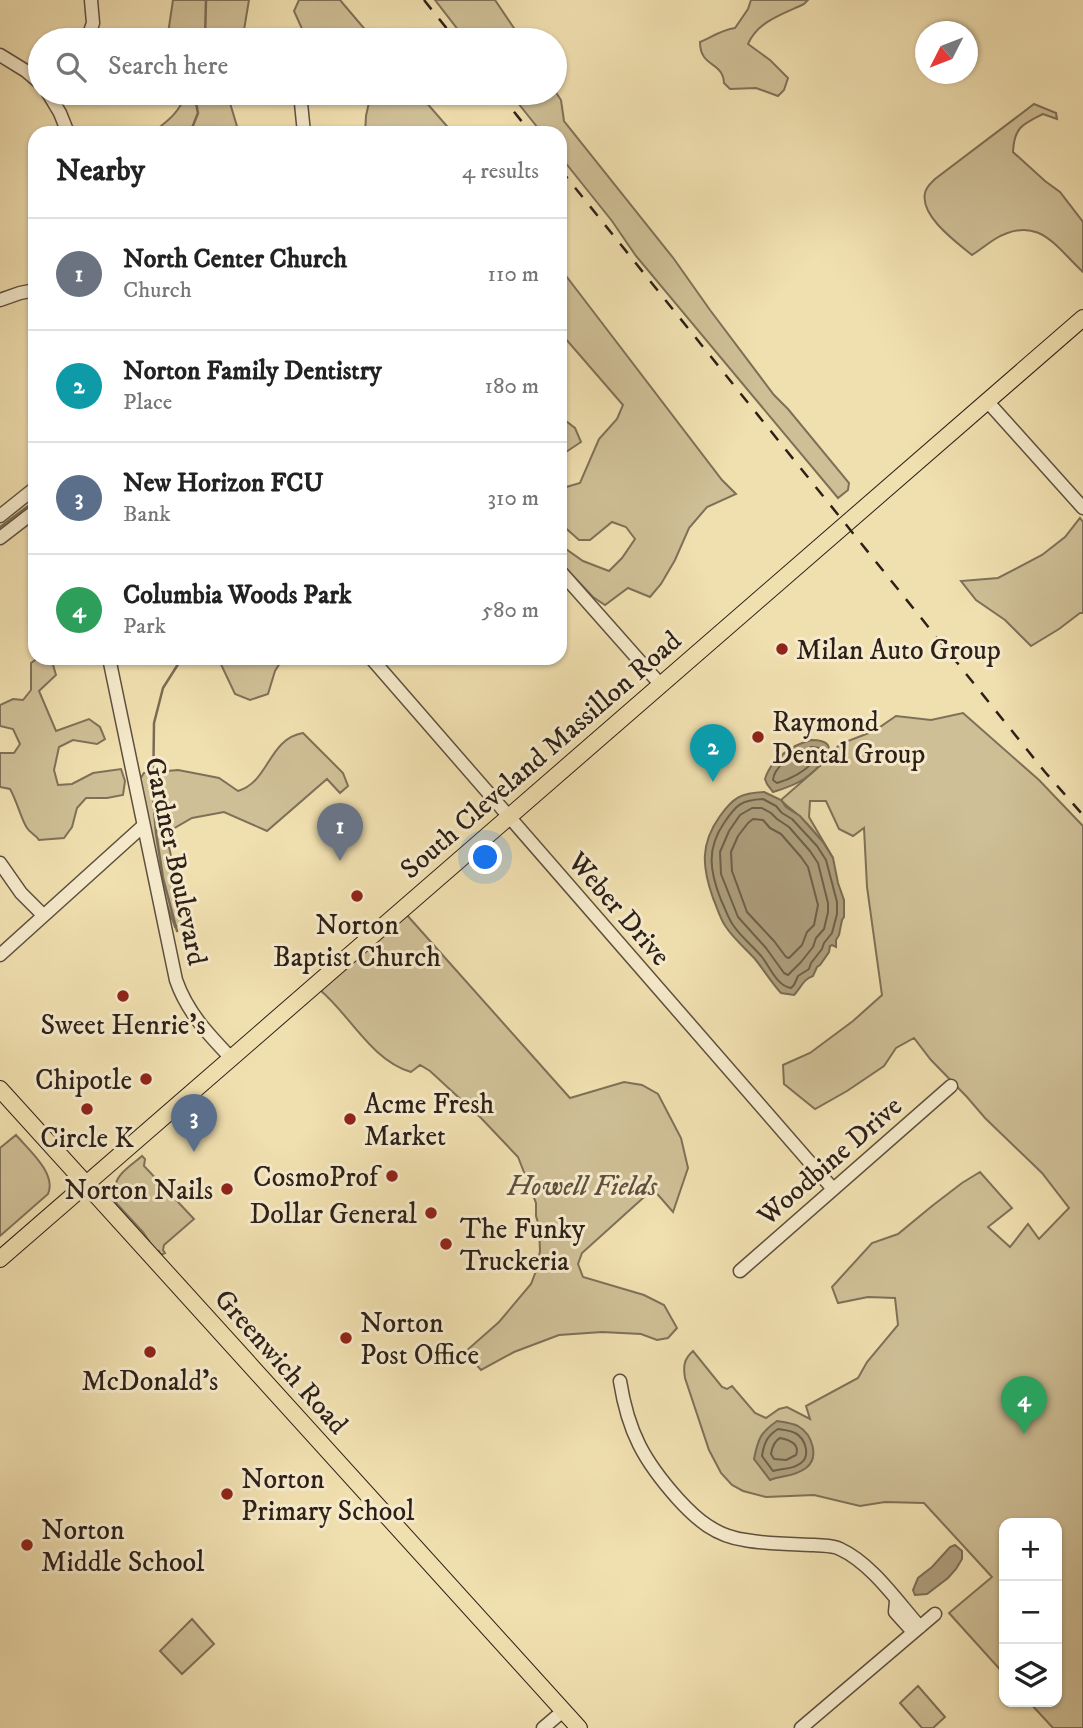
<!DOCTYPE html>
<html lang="en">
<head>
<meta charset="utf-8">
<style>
	body { margin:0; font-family:"IM FELL DW Pica",serif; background:#f2f2f2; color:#222 }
	.controls { position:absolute; right:21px; bottom:21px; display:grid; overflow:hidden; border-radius:14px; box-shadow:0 2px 5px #0004 }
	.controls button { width:63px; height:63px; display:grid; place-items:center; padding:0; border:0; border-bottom:2px solid #e0e0e0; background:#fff; color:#222; font:35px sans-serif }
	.compass { position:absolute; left:915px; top:21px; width:63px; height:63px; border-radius:50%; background:#fff; box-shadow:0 2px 5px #0004; rotate:228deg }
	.you { position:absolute; left:486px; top:858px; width:24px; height:24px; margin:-18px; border:5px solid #fff; border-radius:50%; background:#1a73e8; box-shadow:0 0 0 10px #1a73e833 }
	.badge { display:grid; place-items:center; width:46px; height:46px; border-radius:50%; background:#db2777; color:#fff; font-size:23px; font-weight:700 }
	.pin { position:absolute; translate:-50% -58px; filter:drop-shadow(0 2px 4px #0008) }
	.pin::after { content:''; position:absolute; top:37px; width:24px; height:21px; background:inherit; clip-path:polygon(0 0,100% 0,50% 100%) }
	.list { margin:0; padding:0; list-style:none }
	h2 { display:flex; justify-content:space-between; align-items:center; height:91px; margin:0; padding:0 28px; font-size:30px }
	h2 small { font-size:23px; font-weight:400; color:#767676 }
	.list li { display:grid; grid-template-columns:46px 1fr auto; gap:21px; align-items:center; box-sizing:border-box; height:112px; padding:0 28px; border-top:2px solid #e0e0e0 }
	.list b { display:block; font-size:26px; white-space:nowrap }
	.list p { margin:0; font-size:23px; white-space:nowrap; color:#767676 }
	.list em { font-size:23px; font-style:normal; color:#767676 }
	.icon { flex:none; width:38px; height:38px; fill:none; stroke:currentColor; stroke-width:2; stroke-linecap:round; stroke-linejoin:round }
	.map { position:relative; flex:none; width:1083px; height:1728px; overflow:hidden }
	.search { position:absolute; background:#fff; box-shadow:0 2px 5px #0004; left:28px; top:28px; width:539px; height:77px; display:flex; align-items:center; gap:18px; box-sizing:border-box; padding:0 24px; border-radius:38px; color:#767676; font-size:26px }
	.panel { position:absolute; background:#fff; box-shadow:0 2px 5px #0004; left:28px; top:126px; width:539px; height:539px; border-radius:21px }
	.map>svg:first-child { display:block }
	.green { fill:#cfbf96; stroke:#7e7058; stroke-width:2 }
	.water { fill:#ae9e7c; stroke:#7a6c54; stroke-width:2 }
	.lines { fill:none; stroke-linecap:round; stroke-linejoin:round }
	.shore { stroke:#6e5f4a; stroke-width:2 }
	.stream { stroke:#7a6c54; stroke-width:2.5 }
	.minor-casing { stroke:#5e503e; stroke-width:15 }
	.major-casing { stroke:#2d2019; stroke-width:18 }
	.minor { stroke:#f5eacb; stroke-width:12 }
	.major { stroke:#f0dfaf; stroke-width:16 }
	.rail { stroke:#2d2019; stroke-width:2.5; stroke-dasharray:12 12; stroke-linecap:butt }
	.poi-dot { fill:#8f2418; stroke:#f5eacb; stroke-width:2.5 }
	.labels { text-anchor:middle; stroke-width:6; stroke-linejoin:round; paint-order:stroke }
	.poi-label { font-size:28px; fill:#2d2019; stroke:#f5eacb; text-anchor:start }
	.street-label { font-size:28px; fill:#2d2019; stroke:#f5eacb }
	.park-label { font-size:28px; font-style:italic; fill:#5e503e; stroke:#f5eacb }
</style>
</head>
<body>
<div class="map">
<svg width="1083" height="1728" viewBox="0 0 1083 1728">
	<rect width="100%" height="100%" fill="#f0dfaf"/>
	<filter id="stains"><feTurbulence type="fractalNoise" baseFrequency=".00286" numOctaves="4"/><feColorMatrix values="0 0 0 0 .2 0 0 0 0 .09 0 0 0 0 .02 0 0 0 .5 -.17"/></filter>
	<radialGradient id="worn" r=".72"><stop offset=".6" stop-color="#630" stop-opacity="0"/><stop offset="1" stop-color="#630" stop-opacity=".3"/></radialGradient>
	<path class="green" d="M173,0h76l-5,30 -9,10h-68z
		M299,0h41l34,40h-67l-13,-29z
		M435,0h60l27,40h-56z
		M751,0h57l-4,4c-21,10 -46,17 -56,40l22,16 18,18 -4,12 -6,6 -22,-8 -26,1 -6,-6c-1,-22 -24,-15 -24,-41 12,-5 21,-12 35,-14l13,-19z
		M555,91l6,9 3,21 110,138 36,51 64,85 14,14 61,74 -1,7 -10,8 -202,-242 -24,-35 -52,-65v-23h-18l-32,-40h45z
		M186,93h41l12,40h-87c16,-12 28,-21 34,-40z
		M371,93h47l35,40h-88l1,-17z
		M1034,104l22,9 1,6 -14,-5c-20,10 -29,13 -30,38l32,29 15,11 23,30v50c-29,-27 -45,-58 -88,-33 -8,5 -15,11 -23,16 -16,-13 -52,-39 -47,-62 1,-6 6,-10 10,-14z
		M560,268l162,212 14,14 -29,13 -18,21 -14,32 -14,24 -11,13 -22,-9 -23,17 -12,-8 -33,-35 3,-15 20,14 26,10 13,-13 13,-19 -9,-12 -14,-5 -22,18h-11l-19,-17v-32l3,-3 17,-5 19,-44 18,-20 6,-14 -58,-67 -5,3z
		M560,409l2,9 13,10 6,14 -21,14z
		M1080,518l3,4v91h-3l-21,16 -28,17 -26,-26 -29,-20 -15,-19 37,-3 44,-23 23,-18z
		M38,658h13l5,17 -17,16 17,40 33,-12 11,8 5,12 -8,5 -24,-4 -14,7 -5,23 4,15 14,-1 21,-11 28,-4 4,12 -2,14 -16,3h-21l-9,10 -5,19 -8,11 -25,2c-3,-5 -9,-7 -12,-12 -6,-9 -10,-27 -17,-39l-10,-2v-34h14l6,-9 -7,-15 -13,-3v-21l13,-6 10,1 8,-10v-27z
		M218,658h63l1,2 -7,11 -7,23 -18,6 -15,-6z
		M963,713l76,67 44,46v902h-30l-24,-26h28v-179h-53v151l-55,-61 43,-36 -68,-74 -39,-1 -25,4 -46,-11 -48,2 -23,-6 -11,-6 -11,-12 -12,-23 -24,-72c-2,-12 -1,-19 8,-27l29,36 5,2 5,-3 23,27 11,5 13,-9 8,-2 23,12 -4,-13 52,-28 9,-16 31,-37 -3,-27 -27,-1 -30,6 -6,-16 40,-44 26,-9 34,-28 30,-23 18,-11 32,36 -24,19 22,20 18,-23 11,15 30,-31 -27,-35 -57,-55 -18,-21 -36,-37 -17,-22 -18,10 -12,18 -37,25 -32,18 -31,-25 -1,-19 27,-12 43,-32 29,-26 -15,-108 -3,-59 -11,8 -14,-7 -13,-28h-16l-1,16 24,41c-10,-16 -20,-30 -34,-42 -6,-6 -12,-9 -18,-16l41,-36 18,-20 34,-13 22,-15 35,4z
		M303,733l40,40 5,13 -8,7 -13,-14 -60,52 -43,-19 -32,6 -26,15 19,88 -10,6c-18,-45 -26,-98 -37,-145l6,-9 34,-3 26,5 15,3 19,13c32,-10 30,-52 65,-58z
		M406,914l164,184 54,-16 18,3 16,9 23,44 7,30 -15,44 -20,-23 -71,64 -4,11 5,13 61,18 20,10 13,23 -9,10 -11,2 -16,-6 -39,-2 -43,3 -45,17 -33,18 -16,-18 34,-30 32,-38 5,-13 4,-20 -1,-25 -3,-10v-13l-18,-46 -37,-39 -51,-47 -10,-6 -9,7c-40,-12 -61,-57 -91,-82z
		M16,1135c13,15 41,39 32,59l-48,42v-88z
		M142,1156l3,3 -1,7 50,53 -30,26 -1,5 2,3 -4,2 -2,-4 -4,-1 -12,-18 -26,-28 -4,-7 3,-6c-4,-15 16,-26 26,-35z
		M192,1619l22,25 -32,30 -22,-23z
		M918,1686l27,31 -12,11h-11l-22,-25z"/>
	<path class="water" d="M811,740c37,0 7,29 -7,39 -9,6 -21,10 -31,13l-6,-8 -2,-5c6,-20 27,-34 46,-39z
		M764,792l17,8 5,7 14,9 23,26 10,16 5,25 6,17v17l-2,3 -3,15 -3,5v7l-4,-2 -2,1 -1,6 -9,13 -3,2 -4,9c-10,3 -12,12 -19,19l-13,-2c-10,-11 -17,-23 -26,-34 -10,-11 -21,-20 -29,-32 -6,-8 -9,-20 -13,-29 -11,-31 -13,-54 7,-82 13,-18 20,-23 44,-24z
		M777,1421c6,1 15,2 21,5 14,8 22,31 8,42 -12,9 -23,7 -36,12l-16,-21c4,-20 6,-26 23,-38z
		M955,1545l7,6v8l-6,10 -8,9 -21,16 -12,1 -2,-5 5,-12 14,-11 18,-20z"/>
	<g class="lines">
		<path class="shore" d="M812,747l8,1 2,4c-11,15 -27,26 -45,31l-4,-3c1,-15 25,-29 39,-33z
			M763,799l13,7 6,7 10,6 25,27 9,14 11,42v12l-5,19 -8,10 -2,6 -11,14 -2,6 -11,7 -4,9 -3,3c-14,-2 -21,-21 -29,-31 -9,-11 -21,-20 -29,-32 -5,-7 -8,-17 -12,-25 -11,-28 -15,-51 3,-77 12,-18 17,-23 39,-24z
			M752,808h10l9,5 6,6 12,8 21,24 8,12 10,40v9l-4,17 -8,9 -3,9 -12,15 -13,13 -4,-2 -18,-25 -28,-31 -17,-43 -1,-22 9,-21 11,-16z
			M753,819l10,1 7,8 11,6 20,23 7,10 10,38 -4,20 -7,7 -5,13 -13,13 -3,-1 -12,-16 -27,-29 -15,-41 -1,-19 7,-16 10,-13z
			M778,1429c5,1 12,1 17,4 10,5 16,22 6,30 -9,7 -18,5 -28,8l-11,-15c2,-13 5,-20 16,-27z
			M780,1438c10,2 20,6 16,17l-10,5 -12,-1 -3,-5c1,-6 3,-13 9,-16z"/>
		<path class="stream" d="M205,40l1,-40
			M190,133l8,-20 -4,-20
			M0,527l35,-26
			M177,931l-14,-53 -7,-45 -3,-37 1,-73 9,-35 19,-30"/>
		<g class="minor-casing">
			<path id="minor" d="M87,40l6,-17 -2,-23
				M0,55l26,16 14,12
				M48,93l12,20 8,20
				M300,93l4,40
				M0,300l20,-7 15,-3
				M987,401l96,107
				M0,516l35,-28
				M0,538l35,-27
				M560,571l100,113
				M109,658l67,322c11,32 32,54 55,78
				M371,658l462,531
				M0,863l21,30 22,22
				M0,955l143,-129
				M740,1271l211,-185
				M620,1381c8,51 24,80 58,118 19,21 38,37 67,41 22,4 46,4 69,5 8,1 19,0 26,4 31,14 57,52 80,78
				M896,1601l-1,11 18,20
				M543,1728l20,-17
				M801,1728l134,-114"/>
		</g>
		<g class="major-casing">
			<path id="major" d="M0,1089l579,639
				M0,1259l1083,-941"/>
		</g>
		<use href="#minor" class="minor"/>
		<use href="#major" class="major"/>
		<path class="rail" d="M424,0l32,40
			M499,93l32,40
			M560,169l485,603 38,43"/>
	</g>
	<g class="poi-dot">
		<circle cx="782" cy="649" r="7"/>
		<circle cx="758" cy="737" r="7"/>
		<circle cx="357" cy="896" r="7"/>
		<circle cx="123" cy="996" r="7"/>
		<circle cx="146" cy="1079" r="7"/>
		<circle cx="87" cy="1109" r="7"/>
		<circle cx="350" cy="1119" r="7"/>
		<circle cx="392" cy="1176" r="7"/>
		<circle cx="227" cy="1189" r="7"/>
		<circle cx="431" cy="1213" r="7"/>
		<circle cx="446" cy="1244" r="7"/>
		<circle cx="346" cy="1338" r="7"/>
		<circle cx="150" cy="1352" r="7"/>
		<circle cx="227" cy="1494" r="7"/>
		<circle cx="27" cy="1545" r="7"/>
	</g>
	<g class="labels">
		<g class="poi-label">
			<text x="796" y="659">Milan Auto Group</text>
			<text x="772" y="731">Raymond<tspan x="772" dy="32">Dental Group</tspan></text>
			<text x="357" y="934" text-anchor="middle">Norton<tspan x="357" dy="32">Baptist Church</tspan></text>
			<text x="123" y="1034" text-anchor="middle">Sweet Henrie's</text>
			<text x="132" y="1089" text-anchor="end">Chipotle</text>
			<text x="364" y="1113">Acme Fresh<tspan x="364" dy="32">Market</tspan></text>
			<text x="87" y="1147" text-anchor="middle">Circle K</text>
			<text x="378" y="1186" text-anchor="end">CosmoProf</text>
			<text x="213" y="1199" text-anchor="end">Norton Nails</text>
			<text x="417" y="1223" text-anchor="end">Dollar General</text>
			<text x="460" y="1238">The Funky<tspan x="460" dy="32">Truckeria</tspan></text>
			<text x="360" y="1332">Norton<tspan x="360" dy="32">Post Office</tspan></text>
			<text x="150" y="1390" text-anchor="middle">McDonald's</text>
			<text x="241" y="1488">Norton<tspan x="241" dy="32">Primary School</tspan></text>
			<text x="41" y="1539">Norton<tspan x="41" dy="32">Middle School</tspan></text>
		</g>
		<g class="street-label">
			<text transform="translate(540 754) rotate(-41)" y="10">South Cleveland Massillon Road</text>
			<text transform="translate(177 861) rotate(78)" y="10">Gardner Boulevard</text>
			<text transform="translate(620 908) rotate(49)" y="10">Weber Drive</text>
			<text transform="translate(829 1160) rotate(-41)" y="10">Woodbine Drive</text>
			<text transform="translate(282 1361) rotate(48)" y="10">Greenwich Road</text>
		</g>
		<g class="park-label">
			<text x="582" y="1195">Howell Fields</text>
		</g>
	</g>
	<rect width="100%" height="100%" filter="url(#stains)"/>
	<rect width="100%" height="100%" fill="url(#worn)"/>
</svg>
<div class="controls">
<button>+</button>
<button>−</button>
<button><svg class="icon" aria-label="layers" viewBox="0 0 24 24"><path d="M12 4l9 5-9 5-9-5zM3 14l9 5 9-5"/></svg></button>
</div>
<svg class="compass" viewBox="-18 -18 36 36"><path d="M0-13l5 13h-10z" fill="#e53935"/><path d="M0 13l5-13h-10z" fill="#767676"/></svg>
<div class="you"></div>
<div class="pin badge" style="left:340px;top:861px;background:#6b7280">1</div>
<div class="pin badge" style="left:713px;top:782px;background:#0f9aa8">2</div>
<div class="pin badge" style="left:194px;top:1152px;background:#5c6f8a">3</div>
<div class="pin badge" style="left:1024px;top:1434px;background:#2e9e5b">4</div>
<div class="search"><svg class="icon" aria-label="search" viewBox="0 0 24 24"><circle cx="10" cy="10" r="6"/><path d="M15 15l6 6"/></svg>Search here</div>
<section class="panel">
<h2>Nearby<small>4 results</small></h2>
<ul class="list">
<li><span class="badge" style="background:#6b7280">1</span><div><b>North Center Church</b><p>Church</p></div><em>110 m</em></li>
<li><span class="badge" style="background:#0f9aa8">2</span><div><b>Norton Family Dentistry</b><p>Place</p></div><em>180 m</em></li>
<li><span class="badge" style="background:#5c6f8a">3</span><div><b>New Horizon FCU</b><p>Bank</p></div><em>310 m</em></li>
<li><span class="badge" style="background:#2e9e5b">4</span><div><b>Columbia Woods Park</b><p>Park</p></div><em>580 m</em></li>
</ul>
</section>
</div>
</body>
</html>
